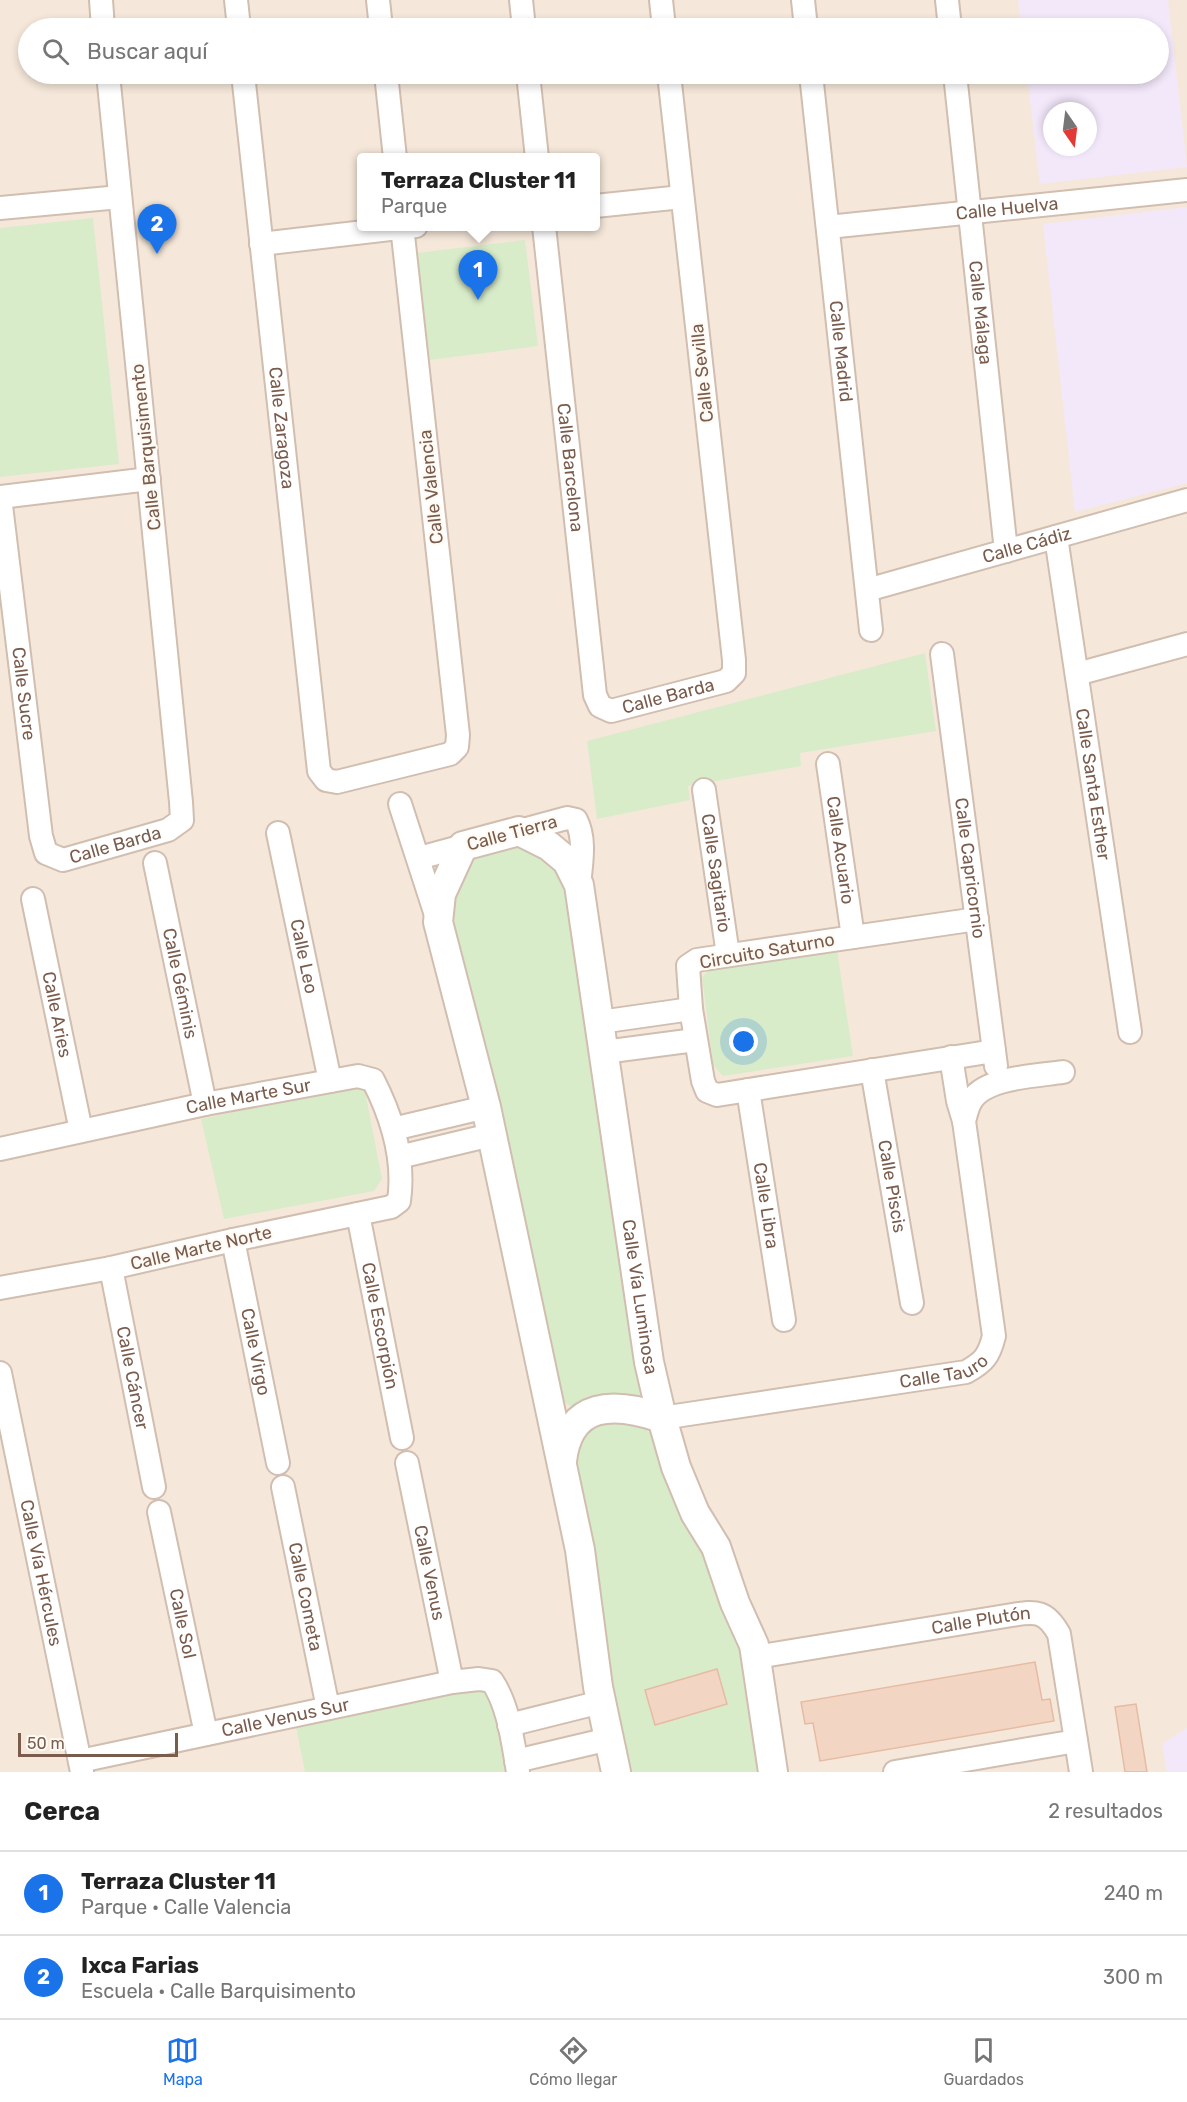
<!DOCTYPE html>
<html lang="es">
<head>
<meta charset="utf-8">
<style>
	body { margin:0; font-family:Rubik,sans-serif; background:#f6f6f6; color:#222 }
	.compass { position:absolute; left:1043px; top:102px; width:54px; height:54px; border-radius:50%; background:#fff; box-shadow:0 3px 9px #0003; rotate:166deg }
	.scale { position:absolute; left:18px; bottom:15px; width:160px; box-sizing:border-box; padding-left:6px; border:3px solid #7a5c4d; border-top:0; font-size:16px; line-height:21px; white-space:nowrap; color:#7a5c4d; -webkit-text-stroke:4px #fffaf3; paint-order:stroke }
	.you { position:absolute; left:744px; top:1042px; width:21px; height:21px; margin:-15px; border:4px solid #fff; border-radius:50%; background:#1a73e8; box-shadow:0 0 0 9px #1a73e833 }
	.badge { display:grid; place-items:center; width:39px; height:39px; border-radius:50%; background:#1a73e8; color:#fff; font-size:20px; font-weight:700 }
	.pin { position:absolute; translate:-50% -50px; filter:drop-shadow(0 2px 3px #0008) }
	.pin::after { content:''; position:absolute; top:32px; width:21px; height:18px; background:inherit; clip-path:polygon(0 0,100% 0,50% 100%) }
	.popup { position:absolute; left:357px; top:153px; width:243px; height:78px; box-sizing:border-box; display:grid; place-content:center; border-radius:6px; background:#fff; filter:drop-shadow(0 2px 4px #0005); font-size:20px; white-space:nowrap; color:#767676 }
	.popup b { font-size:22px; color:#222 }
	.popup::after { content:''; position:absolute; left:50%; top:100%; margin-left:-12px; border:12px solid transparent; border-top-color:#fff }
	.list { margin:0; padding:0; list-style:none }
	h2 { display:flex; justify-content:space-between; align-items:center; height:78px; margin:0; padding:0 24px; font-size:26px }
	h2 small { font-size:20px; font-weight:400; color:#767676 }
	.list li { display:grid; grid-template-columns:39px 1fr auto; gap:18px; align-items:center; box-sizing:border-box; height:84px; padding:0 24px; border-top:2px solid #e0e0e0 }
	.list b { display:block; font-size:22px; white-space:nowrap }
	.list p { margin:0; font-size:20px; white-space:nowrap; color:#767676 }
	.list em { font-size:20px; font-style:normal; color:#767676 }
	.icon { flex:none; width:33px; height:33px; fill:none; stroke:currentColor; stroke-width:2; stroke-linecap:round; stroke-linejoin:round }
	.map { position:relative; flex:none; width:1187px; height:1772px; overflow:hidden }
	.search { position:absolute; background:#fff; box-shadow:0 3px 9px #0003; left:18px; right:18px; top:18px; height:66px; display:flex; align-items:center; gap:15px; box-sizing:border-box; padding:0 21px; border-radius:33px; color:#767676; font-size:22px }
	.sheet { height:246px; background:#fff }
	nav { display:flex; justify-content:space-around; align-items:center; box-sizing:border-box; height:84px; border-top:2px solid #e0e0e0; background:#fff; font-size:16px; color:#767676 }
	nav a { display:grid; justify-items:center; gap:3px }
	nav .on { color:#1a73e8 }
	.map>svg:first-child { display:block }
	.residential { fill:#f5e8da; fill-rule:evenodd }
	.education { fill:#f3e8fa; fill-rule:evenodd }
	.green { fill:#d8ecc9 }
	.building { fill:#f3d5c3; stroke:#e6bba3; stroke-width:1.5 }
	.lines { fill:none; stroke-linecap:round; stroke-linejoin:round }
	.minor-casing { stroke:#d1beb0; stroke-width:26 }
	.tertiary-casing { stroke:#d1beb0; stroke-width:32 }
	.minor { stroke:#fff; stroke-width:22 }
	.tertiary { stroke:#fff; stroke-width:28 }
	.labels { text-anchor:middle; stroke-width:4.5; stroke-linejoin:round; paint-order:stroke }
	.street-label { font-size:18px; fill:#7a5c4d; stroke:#fffaf3 }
</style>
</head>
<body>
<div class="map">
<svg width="1187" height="1772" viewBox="0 0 1187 1772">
	<rect width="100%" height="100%" fill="#fdf6ec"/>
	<path class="residential" d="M0,0h1187v1772h-1187zM28,28h1130v46h-1130zM1052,111h36v36h-36zM361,158h234v68h-234z"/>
	<path class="education" d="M1018,0h150l19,167 -147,17 -13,-110h131v-46h-137zM1052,111h36v36h-36z
		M1187,207v276l-112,29 -32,-288z
		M1187,1728v44h-20l-5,-28z"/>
	<path class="green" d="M93,218l26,246 -119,13v-249z
		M525,240l13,106 -108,14 -13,-107z
		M925,653l11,78 -136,22 1,13 -113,20 2,14 -93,19 -10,-78z
		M524,841l40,29 80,525 -9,4 -62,9 -9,-6 -117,-493 22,-54z
		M837,950l16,106 -130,20 -10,-11 -11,-88 9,-9z
		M354,1086l11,5 17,88 -8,12 -150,28 -23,-100z
		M594,1418l45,5 11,10 32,84 33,41 30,89 24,125h-144l-53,-319z
		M480,1689l11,5 16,78h-202l-9,-45z"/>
	<path class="building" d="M1035,1662l7,38 8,-1 4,22 -234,40 -7,-38 -8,1 -4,-22z
		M717,1669l10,35 -72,21 -10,-35z
		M1136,1704l11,68h-22l-10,-65z"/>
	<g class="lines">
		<g class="minor-casing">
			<g id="minor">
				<path d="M101,0l2,28"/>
				<path d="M236,0l3,28"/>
				<path d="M378,0l3,28"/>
				<path d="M521,0l3,28"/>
				<path d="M661,0l3,28"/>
				<path d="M803,0l3,28"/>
				<path d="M947,0l3,28"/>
				<path id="s1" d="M243,74l76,697 7,9 11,2 113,-28 7,-7 1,-12 -56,-509"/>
				<path d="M386,74l9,84"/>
				<path d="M528,74l9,84"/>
				<path id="s2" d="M811,74l60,556"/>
				<path id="s3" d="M955,74l51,477"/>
				<path d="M595,206l87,-9"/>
				<path d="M0,208l120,-11"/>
				<path id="s4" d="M544,226l51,469 5,11 11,5 115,-30 8,-8v-13l-65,-586"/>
				<path id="s5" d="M828,227l359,-37"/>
				<path d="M261,244l155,-18"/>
				<path id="s6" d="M0,497l41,339 5,17 17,7 105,-30 14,-10 -1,-18 -73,-728"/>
				<path d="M0,497l149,-18"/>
				<path id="s7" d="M1056,537l74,495"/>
				<path id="s8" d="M867,590l320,-90"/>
				<path id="s9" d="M942,654l54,412"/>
				<path d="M1077,674l110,-30"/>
				<path id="s10" d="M828,764l25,173"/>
				<path id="s11" d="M704,790l24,165"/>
				<path d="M400,804l37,114"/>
				<path d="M519,831l48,-13 9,2c10,19 5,44 3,65"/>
				<path id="s12" d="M278,833l52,248"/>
				<path d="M419,858l44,-12"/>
				<path id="s13" d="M155,863l50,241"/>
				<path id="s14" d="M33,899l48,232"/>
				<path d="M977,919l-280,41 -9,6 3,43 12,72 4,10 10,4 277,-44"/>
				<path d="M600,1022l91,-13"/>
				<path d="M604,1052l91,-12"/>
				<path d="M951,1057l7,44 6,20"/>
				<path id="s15" d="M872,1070l40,233"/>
				<path id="s16" d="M748,1090l36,230"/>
				<path d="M393,1129l93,-22"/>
				<path id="s17" d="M0,1149l205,-45 153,-28 15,4c19,37 32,79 26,121l-8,6 -158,33 -122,28 -111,20"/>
				<path d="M399,1157l92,-22"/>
				<path id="s18" d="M358,1214l44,224"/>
				<path id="s19" d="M233,1240l45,223"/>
				<path id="s20" d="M111,1268l43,219"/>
				<path id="s21" d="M0,1373l82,399"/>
				<path id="s22" d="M662,1418l304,-46c18,-10 23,-16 28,-36l-30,-215c2,-6 3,-13 6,-18 12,-26 67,-27 93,-31"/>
				<path id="s23" d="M407,1463l45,219"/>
				<path id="s24" d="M283,1487l45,221"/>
				<path id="s25" d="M159,1512l47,222"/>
				<path id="s26" d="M756,1657l256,-42c25,-4 34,-4 47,19l22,138"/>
				<path d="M509,1725l92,-23"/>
				<path id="s27" d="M80,1761l372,-79 27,-3 13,2c17,25 21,62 26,91"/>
				<path d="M516,1761l93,-22"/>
				<path d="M895,1772l181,-31"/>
			</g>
		</g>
		<g class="tertiary-casing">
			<g id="tertiary">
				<path d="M562,1461c7,-61 53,-59 100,-43"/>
				<path id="s28" d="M616,1772l-18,-85 -18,-137 -94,-443 -48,-185 3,-28 22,-48 56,-15 30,15 18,15 12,24 70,477 13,56 14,49 19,46 21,34 19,56 19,42 19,127"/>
			</g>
		</g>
		<use href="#minor" class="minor"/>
		<use href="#tertiary" class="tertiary"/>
	</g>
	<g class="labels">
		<g class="street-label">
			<text dy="6" stroke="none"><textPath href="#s5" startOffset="180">Calle Huelva</textPath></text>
			<text dy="6" stroke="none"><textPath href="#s3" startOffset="240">Calle Málaga</textPath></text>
			<text dy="6" stroke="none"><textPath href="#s2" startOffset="279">Calle Madrid</textPath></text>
			<text transform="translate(702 373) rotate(-96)" y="6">Calle Sevilla</text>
			<text dy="6" stroke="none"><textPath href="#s1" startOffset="356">Calle Zaragoza</textPath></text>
			<text transform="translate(146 447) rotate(-96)" y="6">Calle Barquisimento</text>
			<text dy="6" stroke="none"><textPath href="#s4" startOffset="243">Calle Barcelona</textPath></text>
			<text transform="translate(431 487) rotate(-96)" y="6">Calle Valencia</text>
			<text dy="6" stroke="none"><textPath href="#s8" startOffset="166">Calle Cádiz</textPath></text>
			<text dy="6" stroke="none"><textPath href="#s6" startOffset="198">Calle Sucre</textPath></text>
			<text dy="6" stroke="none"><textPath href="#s4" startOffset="555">Calle Barda</textPath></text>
			<text dy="6" stroke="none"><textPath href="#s7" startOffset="250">Calle Santa Esther</textPath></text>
			<text transform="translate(512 833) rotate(-15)" y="6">Calle Tierra</text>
			<text dy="6" stroke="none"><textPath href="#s6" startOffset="432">Calle Barda</textPath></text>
			<text dy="6" stroke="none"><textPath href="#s10" startOffset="87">Calle Acuario</textPath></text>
			<text dy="6" stroke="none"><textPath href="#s9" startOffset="216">Calle Capricornio</textPath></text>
			<text dy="6" stroke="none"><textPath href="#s11" startOffset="84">Calle Sagitario</textPath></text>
			<text transform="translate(767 951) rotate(-10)" y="6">Circuito Saturno</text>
			<text dy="6" stroke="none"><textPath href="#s12" startOffset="126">Calle Leo</textPath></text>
			<text dy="6" stroke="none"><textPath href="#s13" startOffset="123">Calle Géminis</textPath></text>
			<text dy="6" stroke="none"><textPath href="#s14" startOffset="118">Calle Aries</textPath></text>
			<text dy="6" stroke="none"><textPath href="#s17" startOffset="254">Calle Marte Sur</textPath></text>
			<text dy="6" stroke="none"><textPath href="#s15" startOffset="118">Calle Piscis</textPath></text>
			<text dy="6" stroke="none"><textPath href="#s16" startOffset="117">Calle Libra</textPath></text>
			<text transform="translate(201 1248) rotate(-13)" y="6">Calle Marte Norte</text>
			<text dy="6" stroke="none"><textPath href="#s28" startOffset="1508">Calle Vía Luminosa</textPath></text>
			<text dy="6" stroke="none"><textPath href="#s18" startOffset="114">Calle Escorpión</textPath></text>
			<text dy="6" stroke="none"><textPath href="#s19" startOffset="114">Calle Virgo</textPath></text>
			<text dy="6" stroke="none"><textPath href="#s22" startOffset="286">Calle Tauro</textPath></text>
			<text dy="6" stroke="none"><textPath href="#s20" startOffset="112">Calle Cáncer</textPath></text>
			<text dy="6" stroke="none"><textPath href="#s21" startOffset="204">Calle Vía Hércules</textPath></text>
			<text dy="6" stroke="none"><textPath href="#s23" startOffset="112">Calle Venus</textPath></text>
			<text dy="6" stroke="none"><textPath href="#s24" startOffset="112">Calle Cometa</textPath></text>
			<text dy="6" stroke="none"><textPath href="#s26" startOffset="228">Calle Plutón</textPath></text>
			<text dy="6" stroke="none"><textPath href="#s25" startOffset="114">Calle Sol</textPath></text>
			<text dy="6" stroke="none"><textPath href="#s27" startOffset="210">Calle Venus Sur</textPath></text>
		</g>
	</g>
</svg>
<svg class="compass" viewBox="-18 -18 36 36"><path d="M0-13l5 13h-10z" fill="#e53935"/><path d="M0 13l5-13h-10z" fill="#767676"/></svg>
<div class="scale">50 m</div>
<div class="you"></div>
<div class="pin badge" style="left:478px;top:300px">1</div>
<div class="popup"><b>Terraza Cluster 11</b>Parque</div>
<div class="pin badge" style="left:157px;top:254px">2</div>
<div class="search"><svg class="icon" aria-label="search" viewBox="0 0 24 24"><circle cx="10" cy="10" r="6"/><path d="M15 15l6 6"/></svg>Buscar aquí</div>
</div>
<section class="sheet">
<h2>Cerca<small>2 resultados</small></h2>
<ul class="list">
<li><span class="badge">1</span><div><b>Terraza Cluster 11</b><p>Parque · Calle Valencia</p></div><em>240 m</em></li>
<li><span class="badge">2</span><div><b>Ixca Farias</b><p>Escuela · Calle Barquisimento</p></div><em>300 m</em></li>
</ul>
</section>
<nav>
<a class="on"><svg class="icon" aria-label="map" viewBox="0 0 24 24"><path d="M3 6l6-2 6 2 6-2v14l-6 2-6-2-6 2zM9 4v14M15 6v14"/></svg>Mapa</a>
<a><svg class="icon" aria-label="directions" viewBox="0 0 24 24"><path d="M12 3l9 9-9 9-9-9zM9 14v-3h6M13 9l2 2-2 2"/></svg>Cómo llegar</a>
<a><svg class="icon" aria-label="saved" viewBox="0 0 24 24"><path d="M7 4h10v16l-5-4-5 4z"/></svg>Guardados</a>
</nav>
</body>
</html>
